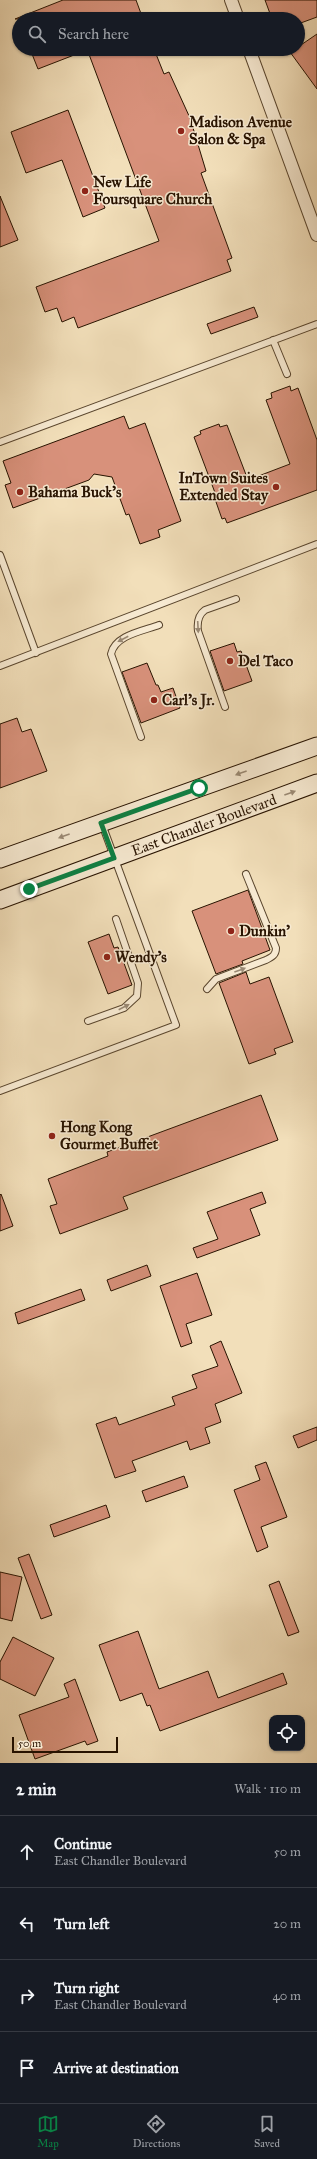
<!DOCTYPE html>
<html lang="en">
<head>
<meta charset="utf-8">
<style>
	body { margin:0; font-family:"IM FELL Great Primer",serif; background:#20242c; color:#f1f3f6 }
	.controls { position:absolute; right:12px; bottom:12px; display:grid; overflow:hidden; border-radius:8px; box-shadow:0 1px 3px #0004 }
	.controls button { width:36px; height:36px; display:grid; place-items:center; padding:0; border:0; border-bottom:1px solid #363941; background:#171b24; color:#f1f3f6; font:20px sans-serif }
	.scale { position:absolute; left:12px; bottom:10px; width:106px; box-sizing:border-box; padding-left:4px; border:2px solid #281300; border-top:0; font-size:11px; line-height:14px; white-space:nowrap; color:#281300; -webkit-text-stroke:3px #f7ead2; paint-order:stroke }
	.stop { position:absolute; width:12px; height:12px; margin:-9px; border:3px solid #0b8043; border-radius:50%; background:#fff }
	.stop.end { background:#0b8043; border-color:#fff; box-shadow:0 1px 4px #0008 }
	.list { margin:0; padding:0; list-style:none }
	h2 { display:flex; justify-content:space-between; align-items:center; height:52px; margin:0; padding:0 16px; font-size:17px }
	h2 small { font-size:13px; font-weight:400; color:#9ea1a6 }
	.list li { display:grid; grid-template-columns:26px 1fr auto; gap:12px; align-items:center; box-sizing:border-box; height:72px; padding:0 16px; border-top:1px solid #363941 }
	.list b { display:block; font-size:15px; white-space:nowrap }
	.list p { margin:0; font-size:13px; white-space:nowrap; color:#9ea1a6 }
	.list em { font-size:13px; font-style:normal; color:#9ea1a6 }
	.icon { flex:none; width:22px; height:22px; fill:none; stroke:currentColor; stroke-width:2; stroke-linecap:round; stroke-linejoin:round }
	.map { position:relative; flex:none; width:317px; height:1763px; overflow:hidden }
	.search { position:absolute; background:#171b24; box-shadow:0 1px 3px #0004; left:12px; right:12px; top:12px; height:44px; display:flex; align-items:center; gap:10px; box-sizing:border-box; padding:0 14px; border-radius:22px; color:#9ea1a6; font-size:15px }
	.sheet { height:340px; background:#171b24 }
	nav { display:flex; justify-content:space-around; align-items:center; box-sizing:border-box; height:56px; border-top:1px solid #363941; background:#171b24; font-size:11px; color:#9ea1a6 }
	nav a { display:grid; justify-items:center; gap:2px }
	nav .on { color:#0b8043 }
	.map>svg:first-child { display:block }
	.building { fill:#d8917b; stroke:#281300 }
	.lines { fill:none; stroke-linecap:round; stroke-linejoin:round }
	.lane-casing { stroke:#5a462e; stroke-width:8 }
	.street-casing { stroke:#5a462e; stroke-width:14 }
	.secondary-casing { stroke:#281300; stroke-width:19 }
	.lane { stroke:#f7ead2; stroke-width:6 }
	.street { stroke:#f7ead2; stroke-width:12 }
	.secondary { stroke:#f7ead2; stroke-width:17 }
	.oneway { fill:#9a8974 }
	.route { stroke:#0b8043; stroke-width:5 }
	.poi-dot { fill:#8f2418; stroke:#f7ead2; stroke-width:1.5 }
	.labels { text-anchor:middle; stroke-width:3; stroke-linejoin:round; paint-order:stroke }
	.poi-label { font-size:15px; font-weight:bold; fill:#281300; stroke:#f7ead2; text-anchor:start }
	.street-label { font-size:15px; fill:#281300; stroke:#f7ead2 }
</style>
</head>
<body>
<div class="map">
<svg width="317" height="1763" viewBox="0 0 317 1763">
	<rect width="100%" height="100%" fill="#f2dfba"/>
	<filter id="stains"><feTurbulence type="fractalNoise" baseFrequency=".005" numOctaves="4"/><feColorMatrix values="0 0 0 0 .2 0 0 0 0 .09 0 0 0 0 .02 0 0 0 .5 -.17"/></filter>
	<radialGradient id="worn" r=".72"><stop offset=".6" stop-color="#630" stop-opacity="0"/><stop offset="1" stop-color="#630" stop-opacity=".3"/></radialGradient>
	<path class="building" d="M63,0h73l7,19h-128z
		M265,0h52v17l-19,7v-5h-26z
		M317,34v55l-27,-37 8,-3v-2z
		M30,49h57v1l-49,19z
		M87,49h67l10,25 5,-2 21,46 16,53 -5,2 31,85 -5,2 4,11 -153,57 -4,-11 -12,5 -5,-14 -12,4 -9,-25 123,-46z
		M68,110l37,98 -22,9 -21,-57 -36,13 -15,-41z
		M0,196l18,44 -18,7z
		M254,307l4,10 -47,17 -4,-10z
		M290,386l1,5 7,-3 19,52v50l-90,33 -2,-5 -3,1 -7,-20 2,-1 -23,-61 7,-3 -1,-3 19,-7 1,3 7,-2 21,55 42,-16 -24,-64 6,-2 -1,-5z
		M124,416l5,13 16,-6 36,98 -23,9 2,7 -20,7 -11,-30 -3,1 -14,-38 -18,-3 -5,6 -76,28 -8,-23 6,-2 -8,-22z
		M234,643l3,9 4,-1 11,30 -28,10 -14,-40z
		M147,663l9,22h2l3,7 12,-4 7,20 -39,15 -19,-51z
		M17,718l5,14 9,-3 16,42 -47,17v-64z
		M248,890l22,60 -28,11 1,3 -27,10 -24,-63z
		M109,934l5,14 4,-1 14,38 -24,9 -20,-52z
		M246,972l4,12 19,-7 24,65 -19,7 2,5 -27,10 -30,-81z
		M261,1095l17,45 -155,57 5,12 -68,25 -10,-28 7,-2 -9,-25 60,-23 -1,-4z
		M262,1192l4,11 -16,6 10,26 -63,23 -4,-10 25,-9 -11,-27z
		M1,1194l12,32 -13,5v-36z
		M147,1265l4,11 -40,15 -4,-11z
		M197,1273l15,42 -26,9 6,19 -11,4 -21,-61z
		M81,1289l4,11 -67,24 -3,-11z
		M221,1341l21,52 -27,11 6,18 -16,6 5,15 -20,7 -3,-9 -55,20 4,10 -21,7 -19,-54 20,-7 3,8 56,-20 -3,-8 25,-9 -5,-13 26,-9 -8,-20z
		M317,1427v13l-19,8 -5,-12z
		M266,1462l21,55 -26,10 7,20 -11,5 -23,-62 26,-10 -5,-14z
		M184,1476l4,11 -42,15 -4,-11z
		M106,1505l4,12 -56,20 -4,-12z
		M29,1554l23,61 -11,4 -23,-61z
		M0,1572l22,5 -10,44 -12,-3z
		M279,1581l20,51 -11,4 -19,-51z
		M138,1631l21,58 49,-18 10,27 65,-25 4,11 -127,47 -10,-26 -3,1 -5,-13 -22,8 -21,-56z
		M13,1637l41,21 -19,38 -35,-17v-17z
		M75,1679l23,62 -11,4 -2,-4 -50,18 -16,-44 50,-18 -5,-13z"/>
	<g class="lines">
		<g class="lane-casing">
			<path id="lane" d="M273,340l14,34
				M0,442l317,-118
				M0,555l36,98
				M0,666l317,-122
				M225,707l-27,-76c-1,-8 0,-16 7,-21l31,-11
				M141,737l-30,-83c4,-19 32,-23 48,-29
				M207,989l9,-10 50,-19c6,-3 10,-5 10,-12l-30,-74
				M88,1021l36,-13 13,-12 1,-13 -22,-64
				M0,1091l176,-66 -74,-201"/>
		</g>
		<g class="street-casing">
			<path id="street" d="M231,0l7,19
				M249,49l68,186"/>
		</g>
		<g class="secondary-casing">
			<path id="secondary" d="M0,859l317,-113
				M0,900l317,-117"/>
		</g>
		<use href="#lane" class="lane"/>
		<use href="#street" class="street"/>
		<use href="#secondary" class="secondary"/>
	</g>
	<defs><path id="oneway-solid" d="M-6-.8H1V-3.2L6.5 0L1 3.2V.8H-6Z"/></defs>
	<g class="oneway">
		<use href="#oneway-solid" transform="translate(198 627) rotate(87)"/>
		<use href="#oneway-solid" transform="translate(123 639) rotate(152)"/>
		<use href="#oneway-solid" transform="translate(241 773) rotate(160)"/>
		<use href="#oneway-solid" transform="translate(290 793) rotate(-20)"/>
		<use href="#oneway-solid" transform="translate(64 836) rotate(160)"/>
		<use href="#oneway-solid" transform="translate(240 970) rotate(-20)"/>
		<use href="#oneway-solid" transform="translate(124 1007) rotate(-27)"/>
	</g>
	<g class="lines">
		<path class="route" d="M29,889l85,-31 -13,-35 98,-35"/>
	</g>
	<g class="poi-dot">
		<circle cx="181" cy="131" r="4"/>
		<circle cx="85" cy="191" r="4"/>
		<circle cx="276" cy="487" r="4"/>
		<circle cx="20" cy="492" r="4"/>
		<circle cx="230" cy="661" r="4"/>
		<circle cx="154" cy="700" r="4"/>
		<circle cx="231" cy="931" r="4"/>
		<circle cx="107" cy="957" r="4"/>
		<circle cx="52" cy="1136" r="4"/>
	</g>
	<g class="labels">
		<g class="poi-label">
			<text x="189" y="127">Madison Avenue<tspan x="189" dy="17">Salon &amp; Spa</tspan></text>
			<text x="93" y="187">New Life<tspan x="93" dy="17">Foursquare Church</tspan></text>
			<text x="268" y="483" text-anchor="end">InTown Suites<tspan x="268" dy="17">Extended Stay</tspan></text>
			<text x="28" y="497">Bahama Buck's</text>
			<text x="238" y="666">Del Taco</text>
			<text x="162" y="705">Carl's Jr.</text>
			<text x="239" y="936">Dunkin'</text>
			<text x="115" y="962">Wendy's</text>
			<text x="60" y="1132">Hong Kong<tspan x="60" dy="17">Gourmet Buffet</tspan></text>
		</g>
		<g class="street-label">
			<text transform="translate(204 825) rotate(-20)" y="5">East Chandler Boulevard</text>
		</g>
	</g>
	<rect width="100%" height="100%" filter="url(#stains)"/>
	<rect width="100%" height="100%" fill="url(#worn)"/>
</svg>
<div class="controls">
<button><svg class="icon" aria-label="locate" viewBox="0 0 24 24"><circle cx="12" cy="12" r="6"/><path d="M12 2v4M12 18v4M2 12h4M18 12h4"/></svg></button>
</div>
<div class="scale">50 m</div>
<div class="stop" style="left:199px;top:788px"></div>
<div class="stop end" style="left:29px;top:889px"></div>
<div class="search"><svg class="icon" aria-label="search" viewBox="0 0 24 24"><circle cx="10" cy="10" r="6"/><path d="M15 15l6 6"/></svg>Search here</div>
</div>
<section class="sheet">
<h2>2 min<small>Walk · 110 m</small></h2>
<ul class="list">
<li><svg class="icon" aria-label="ahead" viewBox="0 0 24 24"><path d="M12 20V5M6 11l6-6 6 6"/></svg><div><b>Continue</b><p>East Chandler Boulevard</p></div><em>50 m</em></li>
<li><svg class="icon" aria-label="left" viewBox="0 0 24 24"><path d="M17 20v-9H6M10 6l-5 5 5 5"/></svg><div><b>Turn left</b></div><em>20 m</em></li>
<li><svg class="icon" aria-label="right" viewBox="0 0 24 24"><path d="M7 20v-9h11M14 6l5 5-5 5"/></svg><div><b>Turn right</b><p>East Chandler Boulevard</p></div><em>40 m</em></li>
<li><svg class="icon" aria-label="arrive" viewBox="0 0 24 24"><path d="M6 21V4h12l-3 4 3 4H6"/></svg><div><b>Arrive at destination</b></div></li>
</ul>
</section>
<nav>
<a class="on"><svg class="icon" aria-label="map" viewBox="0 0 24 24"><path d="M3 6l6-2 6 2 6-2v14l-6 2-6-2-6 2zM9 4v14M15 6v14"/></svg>Map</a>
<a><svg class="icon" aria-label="directions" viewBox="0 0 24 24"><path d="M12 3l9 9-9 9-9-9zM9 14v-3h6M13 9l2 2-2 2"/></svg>Directions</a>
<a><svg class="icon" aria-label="saved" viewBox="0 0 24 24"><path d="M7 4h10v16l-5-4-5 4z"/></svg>Saved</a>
</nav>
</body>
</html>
